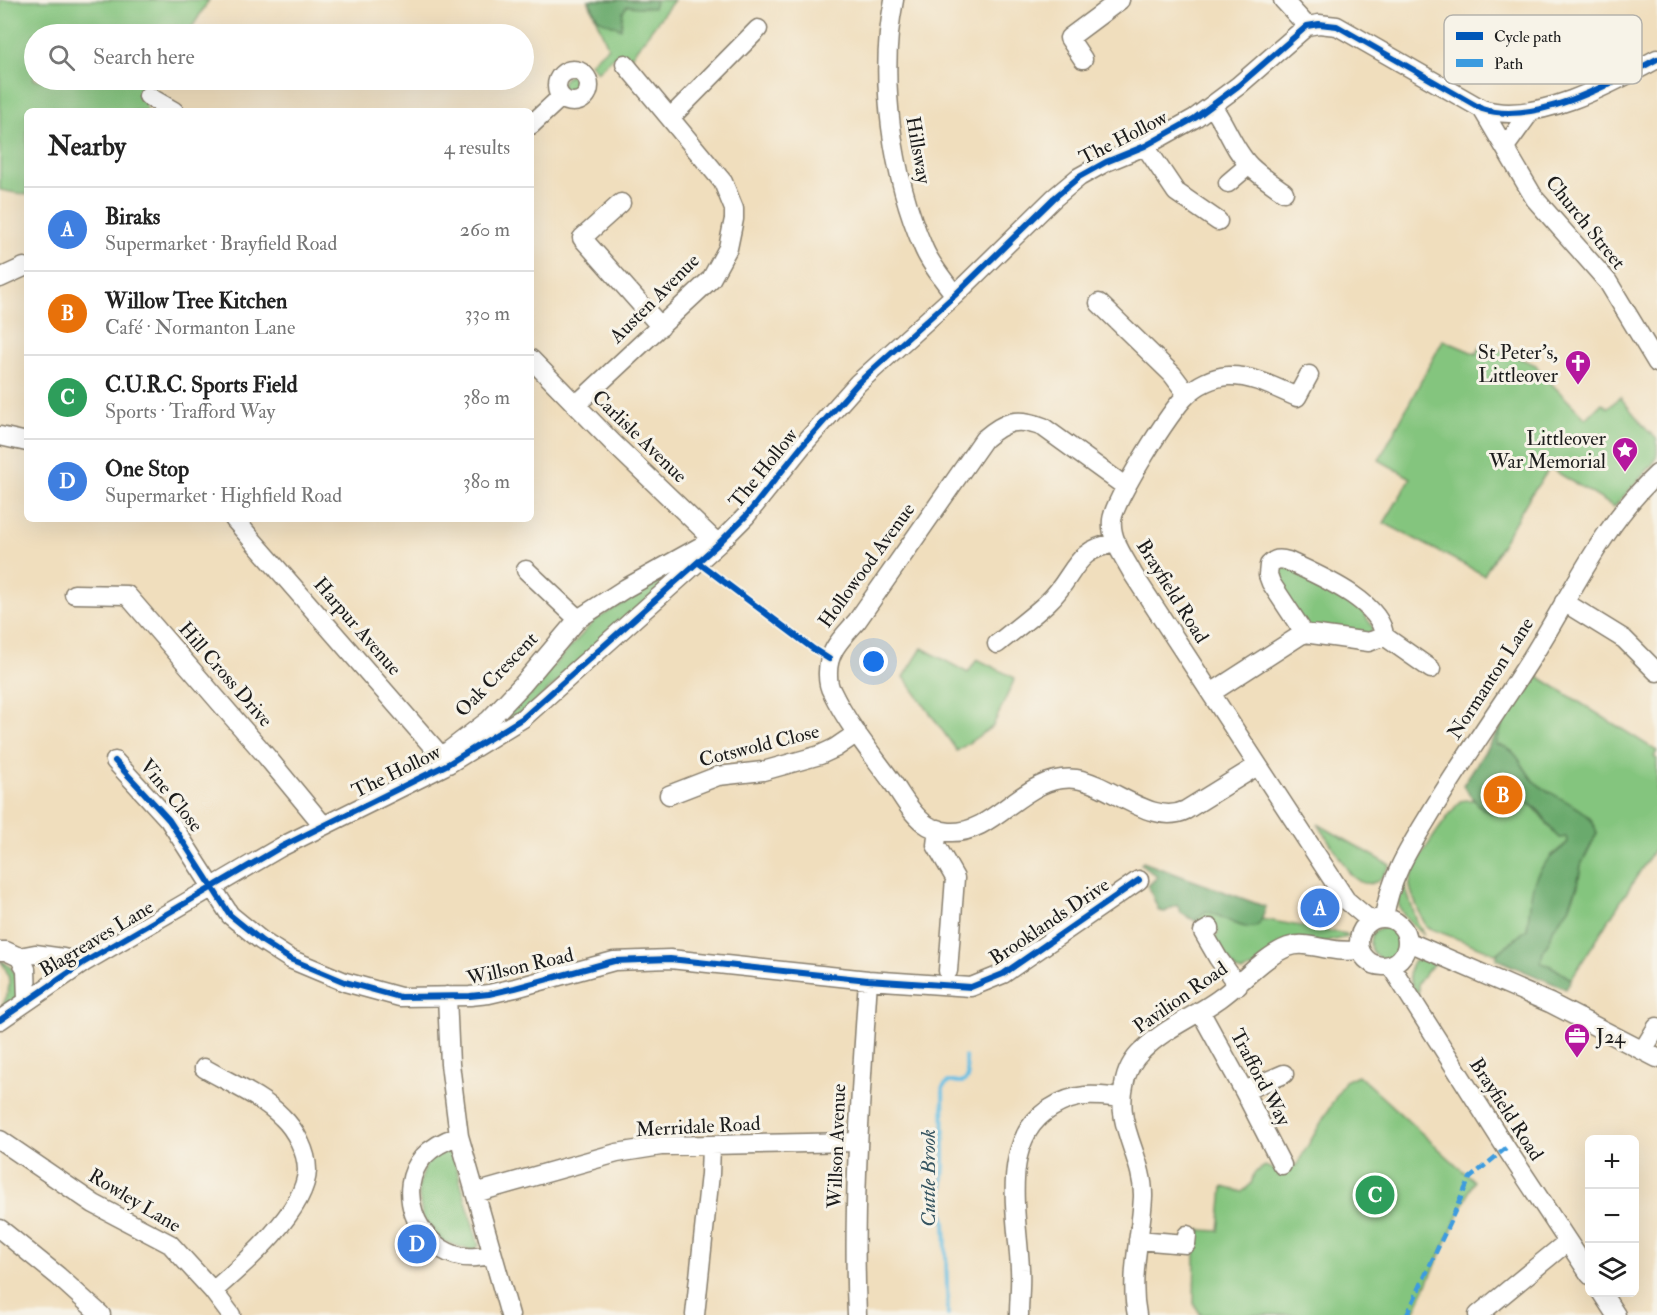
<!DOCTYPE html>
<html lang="en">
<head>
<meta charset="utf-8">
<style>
	body { margin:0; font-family:"IM FELL Double Pica",serif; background:#f6f6f6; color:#222 }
	.controls { position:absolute; right:18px; bottom:18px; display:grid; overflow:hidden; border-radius:9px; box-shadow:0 6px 24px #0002 }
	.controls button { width:54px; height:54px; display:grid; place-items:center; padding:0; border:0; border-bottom:2px solid #e0e0e0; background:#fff; color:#222; font:30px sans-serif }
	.you { position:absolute; left:874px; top:662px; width:21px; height:21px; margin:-15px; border:4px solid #fff; border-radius:50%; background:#1a73e8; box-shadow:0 0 0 9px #1a73e833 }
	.badge { display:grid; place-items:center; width:39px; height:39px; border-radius:50%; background:#db2777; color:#fff; font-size:20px; font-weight:700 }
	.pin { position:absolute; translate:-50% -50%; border:3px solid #fff; box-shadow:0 2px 6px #0006 }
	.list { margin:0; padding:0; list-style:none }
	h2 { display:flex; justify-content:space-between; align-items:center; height:78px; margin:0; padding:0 24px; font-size:26px }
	h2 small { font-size:20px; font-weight:400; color:#767676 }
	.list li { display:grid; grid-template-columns:39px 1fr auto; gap:18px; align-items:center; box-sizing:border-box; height:84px; padding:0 24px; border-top:2px solid #e0e0e0 }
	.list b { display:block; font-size:22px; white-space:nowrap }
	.list p { margin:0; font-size:20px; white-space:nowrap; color:#767676 }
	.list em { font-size:20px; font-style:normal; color:#767676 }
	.icon { flex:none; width:33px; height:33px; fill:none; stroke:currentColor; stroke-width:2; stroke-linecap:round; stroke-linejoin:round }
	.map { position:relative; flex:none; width:1657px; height:1315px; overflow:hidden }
	.search { position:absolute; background:#fff; box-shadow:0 6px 24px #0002; left:24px; top:24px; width:510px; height:66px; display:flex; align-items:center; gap:15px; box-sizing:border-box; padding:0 21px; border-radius:33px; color:#767676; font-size:22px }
	.panel { position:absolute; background:#fff; box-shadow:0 6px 24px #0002; left:24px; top:108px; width:510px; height:414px; border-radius:9px }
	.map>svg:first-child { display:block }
	.green { fill:#84c57e; stroke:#50704d; stroke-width:1.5 }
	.forest { fill:#6baa6d; stroke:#446344; stroke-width:1.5 }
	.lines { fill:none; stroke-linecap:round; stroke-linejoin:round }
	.stream { stroke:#65bee2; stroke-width:4 }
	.minor-casing { stroke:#867d6c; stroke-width:21 }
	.minor { stroke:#fff; stroke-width:18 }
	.quiet { stroke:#3c9bdf; stroke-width:4.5; stroke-dasharray:9 4.5; stroke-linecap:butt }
	.cycleway-casing { stroke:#f7f3e8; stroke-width:10 }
	.cycleway { stroke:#0057b8; stroke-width:6 }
	.labels { text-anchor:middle; stroke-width:6; stroke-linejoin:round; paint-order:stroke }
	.street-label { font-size:20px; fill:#1c1c1c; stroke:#f7f3e8 }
	.poi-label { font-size:20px; fill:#1c1c1c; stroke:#f7f3e8; text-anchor:end }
	.water-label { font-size:21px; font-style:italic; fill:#365561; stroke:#f7f3e8 }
	.key { fill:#f7f3e8; stroke:#b5b2ab; stroke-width:1.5 }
	.key-label { font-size:16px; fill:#1c1c1c }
</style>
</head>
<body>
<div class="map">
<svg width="1657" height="1315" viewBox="0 0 1657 1315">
	<rect width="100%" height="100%" fill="#f7f3e8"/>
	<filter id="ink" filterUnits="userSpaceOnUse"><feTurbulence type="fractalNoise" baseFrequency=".0167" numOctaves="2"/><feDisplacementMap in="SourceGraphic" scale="12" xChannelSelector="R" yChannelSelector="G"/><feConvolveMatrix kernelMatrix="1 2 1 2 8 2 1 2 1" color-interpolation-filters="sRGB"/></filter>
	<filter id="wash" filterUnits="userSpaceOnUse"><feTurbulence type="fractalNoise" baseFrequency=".008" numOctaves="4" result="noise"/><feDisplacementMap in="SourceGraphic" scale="24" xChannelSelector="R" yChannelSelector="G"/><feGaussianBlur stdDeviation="1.35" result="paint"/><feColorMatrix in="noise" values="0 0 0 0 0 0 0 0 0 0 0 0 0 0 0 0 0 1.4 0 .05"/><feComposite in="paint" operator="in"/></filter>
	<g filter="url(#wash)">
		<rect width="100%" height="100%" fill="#f0debd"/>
		<path class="green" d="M0,0h209l-21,34h-154v46h127l-16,21 2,10h-120v84l-27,-5z
			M588,0h86l-52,68 -7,-12 -18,16 -7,-9 18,-16z
			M562 86a11 11 0 1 1 22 0a11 11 0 1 1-22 0Z
			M1443,340l33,14 7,-11 53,22 5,8 45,46 16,-16 6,5 12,-11 27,33 10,9v15l-4,10 -39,43 -64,-39 -20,28 -46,79 -100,-52 27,-45 -32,-18z
			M689,564l-163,146 -24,12 93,-102z
			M1285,564l74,42 15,23 -5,6 -59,-5 -37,-49 2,-13z
			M922,648l46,25 9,-14 38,19 -22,48 -36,25 -53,-74z
			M1533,673l124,78 -3,6 3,2v86l-86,134 -20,-13 -10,-3 2,-12 7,-11 3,-11 16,-21 9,-22 3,-21 16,-32 -7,-15 -56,-36 -16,-24 -22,-13 6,-20z
			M1467,800h8l8,8 19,4c31,-28 39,11 57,26l8,-1 1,5 -17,14 -22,59 -2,14 -30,25 -71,-27c-5,-12 -13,-27 -16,-40 -3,-18 38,-71 50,-86z
			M1318,824l72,41c-9,18 -22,26 -39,10z
			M1409,860l-5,24 14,40 6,11c-34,-29 -30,-36 -15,-75z
			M1206,911l7,1 28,14 17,-1 3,-6 85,15 2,3 -18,4 -88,31 -6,-2 -22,-30 4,-7 -8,-14 -9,5 -4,-2v-4z
			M1370 943a16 16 0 1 1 32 0a16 16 0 1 1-32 0Z
			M1422,959l13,3 -17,21v13c-7,-13 -13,-21 -5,-34z
			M0,960c16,8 20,20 18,37l-18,13c10,-17 14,-32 0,-50z
			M1358,1075l116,106 -61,134h-212l-7,-11 1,-52 5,-22 19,1 4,-44 19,5 9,-8 3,-11 11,-7 15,6 12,-8 4,2 49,-85z
			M444,1149l5,2 6,12 24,83 -7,5 -31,-10 -19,-24 -4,-29 8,-24z"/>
		<path class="forest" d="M589,0h67l-3,8 -26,-2 -4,6 -2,17 -23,-10z
			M1502,725l-6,20c24,2 25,25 40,38 19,16 54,23 61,50l-16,32 -4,21 -8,22 -16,21 -3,11 -7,11 -2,12 10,3 20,13 -5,10 -70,-30 1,-5 30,-25c5,-29 0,-48 23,-71 6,-6 12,-9 18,-16l-2,-5 -7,1c-12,-10 -15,-28 -30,-34 -16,-7 -26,15 -40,8 -11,-4 -19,-18 -26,-27z
			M1143,862l123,45c-2,5 -4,14 -8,18 -11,10 -40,-12 -52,-14l-9,7v4l-16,-9 -4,-8 -12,7 -6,-1 -11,-25 9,-9 -16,-13z"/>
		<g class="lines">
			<path class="stream" d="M948,1315l-3,-92 -4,-22 3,-37 -1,-77 5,-5h15l5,-4 -3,-21"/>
		</g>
	</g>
	<g filter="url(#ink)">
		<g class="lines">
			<g class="minor-casing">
				<path id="minor" d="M894,0c-16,79 -2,176 30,249 7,16 20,32 31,46
					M1283,0l24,26
					M1083,59l-14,-21 51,-38
					M557 86a16 16 0 1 1 32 0a16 16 0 1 1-32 0Z
					M148,96l26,15
					M1212,106c14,18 21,43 38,60 10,10 23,18 34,26
					M1482,109l53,90 73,83 49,81
					M670,118l88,-89
					M531,125l30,-28
					M1145,146l31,46 42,29
					M1505,147l26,-36
					M1228,183l21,-18
					M621,203l-39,35 79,89
					M0,278l24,-11
					M1099,303l73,71 15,20
					M531,359l82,84 105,101
					M1309,375l-12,22c-21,-9 -45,-22 -69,-21 -15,1 -31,9 -41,19 -16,14 -73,105 -75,125 -2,19 12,37 21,54l213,326 25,21
					M576,405l135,-126 17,-31 6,-29v-10l-11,-27 -98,-118
					M0,436l27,6
					M1126,487l-83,-60c-26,-10 -38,-6 -59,12l-127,182c-15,17 -30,30 -29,54 0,6 1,12 4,17 16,33 40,62 61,91 9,13 18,30 31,40 6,5 17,8 25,9 47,3 75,-59 127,-53 35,5 76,48 110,31l71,-44
					M234,519l214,245
					M526,570l52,49
					M74,594l53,1 140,162 56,68
					M1564,602l60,37 33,33
					M1384,636l47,33
					M997,644c17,-14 35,-27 51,-42 28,-26 24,-53 69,-59
					M1211,693l93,-60 -33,-50 -3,-8 1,-10c6,-6 10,-7 19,-4 27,13 94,40 96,75l-15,6 -65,-9
					M442,756l47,-36 34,-36 55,-65 48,-31 88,-49
					M115,761l54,59 61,95 32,26 28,18 55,23 55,15 70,-1 19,-2 26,-6 99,-27 56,-2 198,21 103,7 32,-13 136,-94
					M669,795l49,-19 45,-5 57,-16 15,-7 22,-15
					M938,829l-2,16 19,33 -7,93
					M1384,918c5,-37 24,-68 43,-99 32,-54 69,-105 102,-157 41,-64 72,-136 128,-188
					M1359 942a24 24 0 1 1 48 0a24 24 0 1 1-48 0Z
					M1210,928l-7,4 15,26 20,28
					M1407,941l143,62 107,55
					M0,951h6l13,6 16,-3 28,4 20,5
					M19,957l7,12 1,31
					M1390,965l116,183 84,127
					M447,996l3,68 9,72 51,179
					M1200,1011l44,80 38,74
					M0,1020l83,-57 198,-116 167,-83 75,-46 195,-174 28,-28 56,-70 56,-63 97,-88 99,-97 25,-21 27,-15 39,-16 50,-28 43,-32 69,-60 12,-2 18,2 145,83c52,17 129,-25 175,-50
					M1643,1050l14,-23
					M204,1068c24,14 59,29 78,49 13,12 25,35 25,53 -1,41 -64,95 -94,121
					M1244,1091l40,-17
					M459,1136c-13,4 -26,10 -36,21 -28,32 -7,86 32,98 12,4 24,2 37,0
					M0,1140l94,64 76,40 43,47 18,24
					M475,1193l142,-40 44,-7 196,-4
					M0,1229l58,47 43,39
					M1138,1240l48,4 1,-9
					M1601,1292l15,23
					M695,1315l15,-141 1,-28
					M857,1315c-5,-112 4,-224 11,-335
					M1019,1315c0,-15 2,-31 1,-46 -2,-51 -22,-130 31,-161 11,-7 22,-11 34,-12 13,-1 25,1 37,2
					M1137,1315c-8,-40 4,-78 6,-118 1,-39 -28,-70 -19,-111 2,-14 9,-27 19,-36 22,-22 51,-33 76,-51 22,-15 45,-43 69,-52 14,-5 27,0 41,2 10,2 21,2 31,1
					M1478,1315l89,-73"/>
			</g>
			<use href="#minor" class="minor"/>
			<path class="quiet" d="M1407,1315l63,-137 36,-30"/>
			<g class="cycleway-casing">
				<path id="cycleway" d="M699,563l113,85 17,11
					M115,761l54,59 61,95 32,26 28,18 55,23 55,15 70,-1 19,-2 26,-6 99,-27 56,-2 198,21 103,7 32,-13 136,-94
					M0,1020l83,-57 198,-116 167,-83 75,-46 195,-174 28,-28 56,-70 56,-63 97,-88 99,-97 25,-21 27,-15 39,-16 50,-28 43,-32 69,-60 12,-2 18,2 145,83c52,17 129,-25 175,-50"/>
			</g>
			<use href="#cycleway" class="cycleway"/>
		</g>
	</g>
	<defs>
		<g id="church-pin" transform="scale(1.35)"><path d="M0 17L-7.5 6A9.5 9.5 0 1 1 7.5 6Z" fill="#b5179e" stroke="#f7f3e8"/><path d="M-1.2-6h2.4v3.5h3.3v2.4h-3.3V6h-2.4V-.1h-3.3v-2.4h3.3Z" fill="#fff"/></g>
		<g id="sight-pin" transform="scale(1.35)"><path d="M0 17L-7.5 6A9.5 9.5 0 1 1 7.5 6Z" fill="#b5179e" stroke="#f7f3e8"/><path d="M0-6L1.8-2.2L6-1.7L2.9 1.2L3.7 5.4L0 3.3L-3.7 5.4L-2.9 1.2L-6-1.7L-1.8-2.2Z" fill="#fff"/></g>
		<g id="office-pin" transform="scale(1.35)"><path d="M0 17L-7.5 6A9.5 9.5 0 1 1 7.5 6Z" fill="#b5179e" stroke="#f7f3e8"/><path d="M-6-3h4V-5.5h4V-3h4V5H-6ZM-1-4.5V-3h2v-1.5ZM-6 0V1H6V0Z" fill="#fff"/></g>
	</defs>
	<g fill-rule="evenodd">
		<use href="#church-pin" x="1578" y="363"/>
		<use href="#sight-pin" x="1625" y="450"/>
		<use href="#office-pin" x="1577" y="1036"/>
	</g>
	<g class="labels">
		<g class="street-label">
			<text transform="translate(1123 137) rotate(-27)" y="7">The Hollow</text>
			<text transform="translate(919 150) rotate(80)" y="7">Hillsway</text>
			<text transform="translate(1586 222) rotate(51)" y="7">Church Street</text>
			<text transform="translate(654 298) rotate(-45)" y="7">Austen Avenue</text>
			<text transform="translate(640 436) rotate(44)" y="7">Carlisle Avenue</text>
			<text transform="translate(763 468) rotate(-51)" y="7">The Hollow</text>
			<text transform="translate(866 565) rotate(-54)" y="7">Hollowood Avenue</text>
			<text transform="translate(1173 591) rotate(58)" y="7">Brayfield Road</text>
			<text transform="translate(358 626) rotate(49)" y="7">Harpur Avenue</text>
			<text transform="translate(226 674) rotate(49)" y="7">Hill Cross Drive</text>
			<text transform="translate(496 674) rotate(-46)" y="7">Oak Crescent</text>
			<text transform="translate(1490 678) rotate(-57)" y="7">Normanton Lane</text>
			<text transform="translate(759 745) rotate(-14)" y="7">Cotswold Close</text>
			<text transform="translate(396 771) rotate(-26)" y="7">The Hollow</text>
			<text transform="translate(172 795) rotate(51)" y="7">Vine Close</text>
			<text transform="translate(1049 921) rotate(-34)" y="7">Brooklands Drive</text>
			<text transform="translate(96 938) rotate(-31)" y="7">Blagreaves Lane</text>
			<text transform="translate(520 966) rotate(-13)" y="7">Willson Road</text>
			<text transform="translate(1180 997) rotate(-35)" y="7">Pavilion Road</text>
			<text transform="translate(1261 1077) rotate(62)" y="7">Trafford Way</text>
			<text transform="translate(1507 1109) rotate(57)" y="7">Brayfield Road</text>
			<text transform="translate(698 1126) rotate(-3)" y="7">Merridale Road</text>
			<text transform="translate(836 1146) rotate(-88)" y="7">Willson Avenue</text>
			<text transform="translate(135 1200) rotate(31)" y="7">Rowley Lane</text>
		</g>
		<g class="poi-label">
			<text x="1558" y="359">St Peter's,<tspan x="1558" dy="23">Littleover</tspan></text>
			<text x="1606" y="445">Littleover<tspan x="1606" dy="23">War Memorial</tspan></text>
			<text x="1596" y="1043" text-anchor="start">J24</text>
		</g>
		<g class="water-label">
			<text transform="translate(928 1178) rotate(-90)" y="7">Cuttle Brook</text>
		</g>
	</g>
	<rect x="1444" y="15" width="198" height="69" rx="9" class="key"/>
	<rect x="1456" y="32" width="27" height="8" fill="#0057b8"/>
	<rect x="1456" y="59" width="27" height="8" fill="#3c9bdf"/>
	<g class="key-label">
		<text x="1494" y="42">Cycle path</text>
		<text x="1494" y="69">Path</text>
	</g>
</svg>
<div class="controls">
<button>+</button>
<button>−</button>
<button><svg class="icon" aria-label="layers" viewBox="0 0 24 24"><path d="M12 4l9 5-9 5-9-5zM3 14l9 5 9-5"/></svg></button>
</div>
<div class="you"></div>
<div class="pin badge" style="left:1320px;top:908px;background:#3f7fe0">A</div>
<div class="pin badge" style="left:1503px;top:795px;background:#e8710a">B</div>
<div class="pin badge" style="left:1375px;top:1195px;background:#2e9e5b">C</div>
<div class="pin badge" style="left:417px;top:1244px;background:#3f7fe0">D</div>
<div class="search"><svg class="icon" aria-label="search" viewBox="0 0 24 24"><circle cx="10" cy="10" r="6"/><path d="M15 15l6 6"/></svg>Search here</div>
<section class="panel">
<h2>Nearby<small>4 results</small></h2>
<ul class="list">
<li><span class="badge" style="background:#3f7fe0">A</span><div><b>Biraks</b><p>Supermarket · Brayfield Road</p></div><em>260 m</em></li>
<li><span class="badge" style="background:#e8710a">B</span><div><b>Willow Tree Kitchen</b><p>Café · Normanton Lane</p></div><em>330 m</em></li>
<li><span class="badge" style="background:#2e9e5b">C</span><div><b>C.U.R.C. Sports Field</b><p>Sports · Trafford Way</p></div><em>380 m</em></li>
<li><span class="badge" style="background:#3f7fe0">D</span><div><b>One Stop</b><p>Supermarket · Highfield Road</p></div><em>380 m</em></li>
</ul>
</section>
</div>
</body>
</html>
